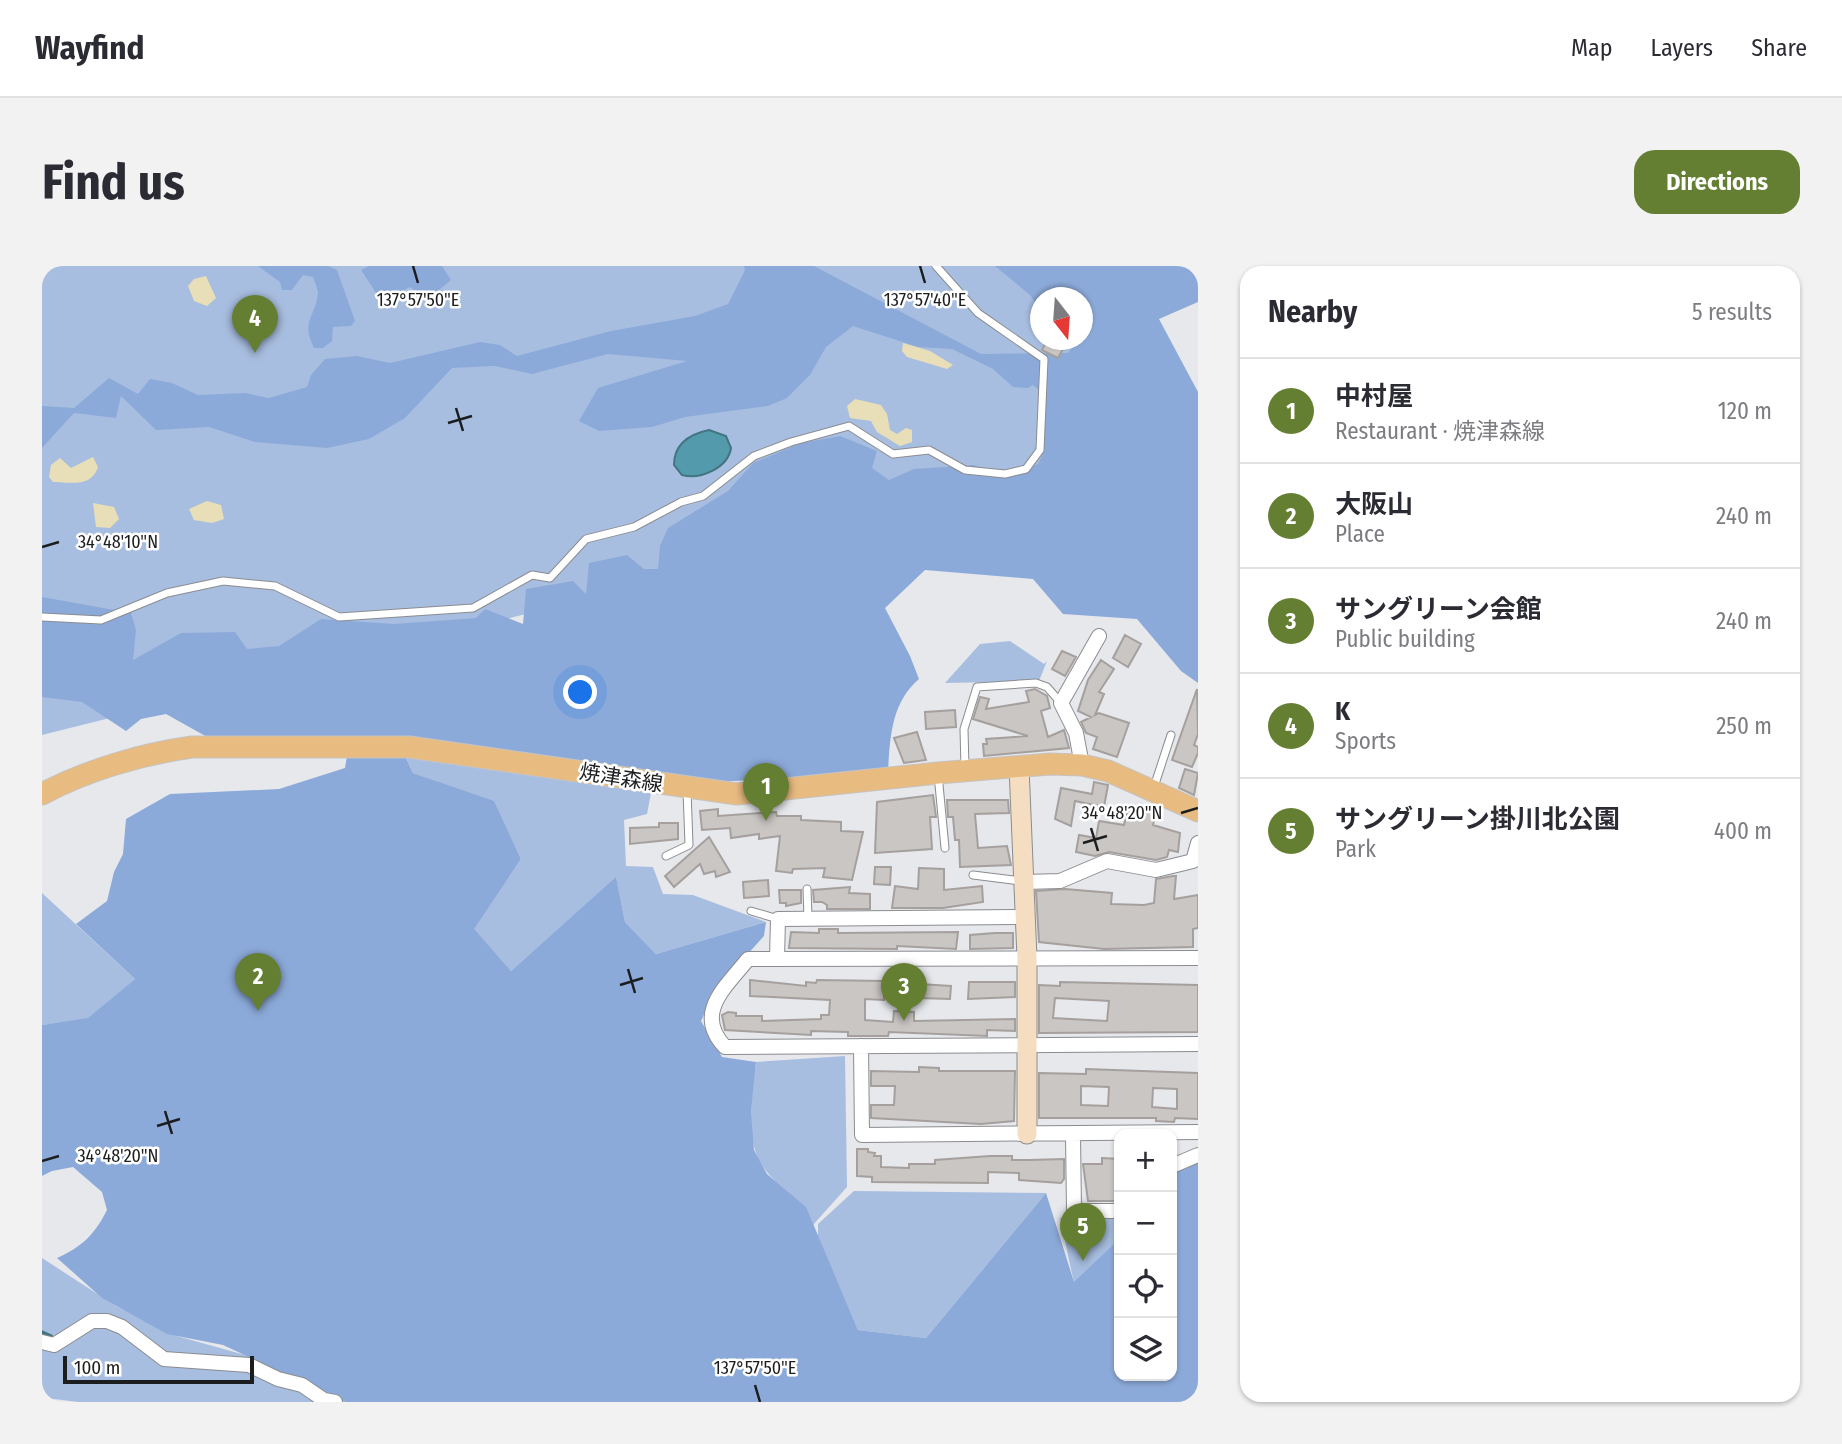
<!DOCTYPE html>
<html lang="en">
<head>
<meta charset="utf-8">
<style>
	body { margin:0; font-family:"Fira Sans Condensed","Noto Sans JP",sans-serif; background:#f2f2f3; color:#2b2b33 }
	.controls { position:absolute; right:21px; bottom:21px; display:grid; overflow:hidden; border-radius:14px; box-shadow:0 2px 5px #0004 }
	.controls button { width:63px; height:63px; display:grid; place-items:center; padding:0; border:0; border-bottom:2px solid #e1e1e2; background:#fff; color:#2b2b33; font:35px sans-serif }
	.compass { position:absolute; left:988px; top:21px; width:63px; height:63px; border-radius:50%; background:#fff; box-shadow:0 2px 5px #0004; rotate:163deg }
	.scale { position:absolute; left:21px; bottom:18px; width:191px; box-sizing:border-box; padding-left:7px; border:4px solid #1c1d1f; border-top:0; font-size:19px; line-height:24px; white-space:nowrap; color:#1c1d1f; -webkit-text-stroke:5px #fff; paint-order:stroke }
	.you { position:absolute; left:539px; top:427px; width:24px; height:24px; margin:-18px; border:5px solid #fff; border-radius:50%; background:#1a73e8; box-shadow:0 0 0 10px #1a73e833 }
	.badge { display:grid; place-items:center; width:46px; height:46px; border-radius:50%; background:#647f32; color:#fff; font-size:23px; font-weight:700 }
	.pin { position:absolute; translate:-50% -58px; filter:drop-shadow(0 2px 4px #0008) }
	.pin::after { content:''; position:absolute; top:37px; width:24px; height:21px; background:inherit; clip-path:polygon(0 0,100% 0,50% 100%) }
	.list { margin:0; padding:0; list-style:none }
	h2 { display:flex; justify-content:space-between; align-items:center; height:91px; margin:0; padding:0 28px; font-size:30px }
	h2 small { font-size:23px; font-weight:400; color:#7c7c81 }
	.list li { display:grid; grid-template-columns:46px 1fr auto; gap:21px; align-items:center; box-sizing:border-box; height:105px; padding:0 28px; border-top:2px solid #e1e1e2 }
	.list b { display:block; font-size:26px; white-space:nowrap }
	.list p { margin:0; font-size:23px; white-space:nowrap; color:#7c7c81 }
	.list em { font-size:23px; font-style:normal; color:#7c7c81 }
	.icon { flex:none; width:38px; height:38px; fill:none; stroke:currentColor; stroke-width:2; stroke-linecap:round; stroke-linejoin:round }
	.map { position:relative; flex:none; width:1156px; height:1136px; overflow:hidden; border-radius:21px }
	header { display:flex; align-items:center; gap:42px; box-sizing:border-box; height:98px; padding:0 35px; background:#fff; border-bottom:2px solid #e1e1e2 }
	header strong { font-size:33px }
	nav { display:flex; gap:38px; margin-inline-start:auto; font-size:24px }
	.intro { display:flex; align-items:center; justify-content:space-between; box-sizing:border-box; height:168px; padding:0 42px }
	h1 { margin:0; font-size:49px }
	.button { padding:18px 32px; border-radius:21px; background:#647f32; color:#fff; font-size:24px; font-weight:700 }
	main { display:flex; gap:42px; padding:0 42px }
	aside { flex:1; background:#fff; border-radius:21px; box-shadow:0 2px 5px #0004 }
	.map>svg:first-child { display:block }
	.green { fill:#a8bee0; fill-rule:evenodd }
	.forest { fill:#8caad9 }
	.sand { fill:#e8dfb9 }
	.water { fill:#539aac; stroke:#427482; stroke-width:2 }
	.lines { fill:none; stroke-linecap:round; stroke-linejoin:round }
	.stream { stroke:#427482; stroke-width:3.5 }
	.building { fill:#cac6c3; stroke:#a5a09e; stroke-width:2; fill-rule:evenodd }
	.lane-casing { stroke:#8a8c90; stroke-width:9 }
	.street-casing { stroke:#8a8c90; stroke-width:16 }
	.secondary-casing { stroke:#8a8c90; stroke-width:21 }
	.primary-casing { stroke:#c4c4c5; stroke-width:23 }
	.lane { stroke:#fff; stroke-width:7 }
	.street { stroke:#fff; stroke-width:14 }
	.secondary { stroke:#f4ddc0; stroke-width:19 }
	.primary { stroke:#e8bb81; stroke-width:21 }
	.ticks { fill:none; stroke:#1c1d1f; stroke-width:2.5 }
	.labels { text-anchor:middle; stroke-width:5; stroke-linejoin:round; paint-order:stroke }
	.street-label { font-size:21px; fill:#1c1d1f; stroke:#fff }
	.ticks-label { font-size:18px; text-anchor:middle; fill:#1c1d1f; stroke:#fff; stroke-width:5; stroke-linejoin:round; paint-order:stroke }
</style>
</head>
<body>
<header>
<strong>Wayfind</strong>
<nav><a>Map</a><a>Layers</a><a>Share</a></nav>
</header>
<div class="intro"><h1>Find us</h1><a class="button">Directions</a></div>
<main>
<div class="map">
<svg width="1156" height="1136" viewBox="0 0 1156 1136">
	<rect width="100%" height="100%" fill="#e6e8ec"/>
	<path class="green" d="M0,0h998l73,51 -64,166 -1007,252zM999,32h42v42h-42z
		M968,375l34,23 3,-3 -8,20 -94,2 35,-39z
		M361,484l249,38 -5,26 -23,6 2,46 27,1 10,27 30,1 73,27 -110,32 -31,-32 -9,-44 -105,93 -38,-42 48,-70 -27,-57 -81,-29z
		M0,627l93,86 -47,40 -46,6z
		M803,790l2,131 -34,38c-11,-29 -33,-34 -49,-57 -21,-28 -11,-73 -8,-106z
		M812,925l192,2 -120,145 -68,-8 -40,-93v-13z
		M1018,952h59v21l-45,44z
		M0,992l74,48 61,30 237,66h-336l-24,-3 -12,3z"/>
	<path class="forest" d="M216,0h70l9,4 18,51 -4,5 -18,1 -1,14 -9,7h-9c-14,-28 2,-31 4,-55 0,-4 -4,-12 -5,-16l-10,-2 -11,15h-10l-2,-8z
		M327,0h73l9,14 -24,20 -17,-13 -28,15 -21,-32z
		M702,0h70l167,88 87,-1 11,-13h4v-42h-42l-1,11 -10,-14 -35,-29h203v36l-39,17 39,73v291l-17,-12 -44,-52 -74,-5 -30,-35 -108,-9 -40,38 25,48 9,23c-28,24 -29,59 -31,93l-188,11 -297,-32 10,22 81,28 27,58 -47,70 37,42 105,-94 9,45 31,32 110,-32 -2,14 -47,52 -16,33 21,36 34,5 -5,50 3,38 13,24 39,33 52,123 68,8 120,-145 28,89 45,-43v137h53v-209l26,-9v244h-852l-123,-57 -56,-11 -65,-36 -45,-40c25,-11 38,-24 50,-48l-5,-18 -29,-25 -21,4 -10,5v-151l46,-7 47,-39 -59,-55 31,-23 7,-29 9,-18 3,-35 44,-25 109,-5 66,-21 3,-18 -123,-3 -59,-33 -25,5 -15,12 -44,-29 -40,-5v-100l89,16 5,17 -3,30 48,-27 54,-1 12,17 32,-3 42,-27 73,5 82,-6 9,-9 38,15 3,-35 47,-8 13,13 3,-31 38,-8 17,14h14l2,-23 8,-18 60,-37 25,-28 48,-20 39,-7 37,15 -5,17 17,12 25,-11 60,-4 31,13 33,-14 7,-15c-5,-18 -12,-27 -2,-45l-2,-12 -8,-7 -5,3 -15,-1 -20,-18 -41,-20 -34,-2 -65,-21 -27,21 -16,28 -23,23 -19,8 -83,11 -33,10 -53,4 -20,-10 19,-33 89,-27 -79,-7 -76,20 -37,-8 -43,2 -47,50 -36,21 -42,9 -72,-6 -46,-15 -53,3 -35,-34 -5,22 -42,-5 -32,35v-42l32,2 35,-30 29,16 12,-15 22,4 26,12 47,-2 24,5 38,-11 4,-12 14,-16 32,-3 33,7 90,-21 20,3 17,11 94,-25 84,-15 33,-12 17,-34z"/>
	<path class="sand" d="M164,10l10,22 -9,8 -13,-5 -6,-15 6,-7z
		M861,77l27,8 23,14 -6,4 -40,-12 -5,-6z
		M813,133l26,6 6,9 3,16 7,4 9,-6 6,2v12l-12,4 -23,-14 -6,-11 -21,-3 -3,-12z
		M51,191l5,10c-7,21 -27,15 -45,15l-4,-5 2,-12 9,-7 11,10z
		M165,235l14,4 3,14 -12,4 -18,-3 -5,-11z
		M51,237l21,4 5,12 -9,9 -14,-1z"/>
	<path class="water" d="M667,164l17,6 5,12c-3,20 -31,32 -49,27l-8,-10c0,-21 16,-31 35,-35z"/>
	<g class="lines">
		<path class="stream" d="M0,1066l9,4"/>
	</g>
	<path class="building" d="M1005,74l19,3 -8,15 -16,-8z
		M1083,369l16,9 -13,23 -15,-9z
		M1020,385l14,6 -11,19 -13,-7z
		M1059,394l13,9 -15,23 5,2 -9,21 4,-2 30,10 -12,34 -24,-8 4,-12 -11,-4 -5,-11 10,-5 -13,-6 10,-31z
		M993,423l12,7 3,12 -9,3 7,26 16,-7 5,18 -85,8 -1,-12h4l-1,-5 42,-3 -55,-17 7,-22 9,2 -3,10 43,-7 -3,-11z
		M1155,423l1,45 -4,11 4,2v6l-6,14 -20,-7z
		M913,444l1,17 -30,2 -1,-17z
		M875,466l9,28 -22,3 -10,-25z
		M1143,503l13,4 -4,22 -15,-7z
		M1052,516l14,3 -4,22 -29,-6 -4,25 -16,-7 6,-31 31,6z
		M891,529l3,22h-6l2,32 -57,4 2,-51z
		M905,534h61l1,13 -34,1 3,34 29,-2 4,19 -51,2 -1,-27h-4l-2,-23h-5z
		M1086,541l28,6 -3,12 27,8 -2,19 -9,-2 -2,7 -11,3 -47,-8 -14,4 -19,-4 3,-17 17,3 3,-17 25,4z
		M676,543v7l58,-4 1,4h24v4l40,2v9l22,1 -11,48 -29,-3 2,-9 -32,1 -1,4 -16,-2 4,-35 -21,3v-5l-28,4 -1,-10 -28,2 -2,-19z
		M617,557h19v16l-48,5v-16l29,-1z
		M667,571l21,35 -14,5 -1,-6 -11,3 -4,-10 -26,23 -9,-11z
		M833,601h16l-1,18 -16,-1z
		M877,602l25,1v21l38,-4 1,16 -40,6h-51l3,-22 23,3z
		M1131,610h3l-2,23 24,-4v33l-5,1v18l-89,2 -65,-7 -3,-51 29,-2 47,4 -1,11 33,1 10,-2 2,-24z
		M726,614l1,16 -25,2 -1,-16z
		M808,621l-1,6 21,1v15h-43v-4l-5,-3h-8l-1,-12z
		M737,624h22v13l-15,3v-3h-6z
		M777,663h19v4l120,-1 -2,17 -59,-3v3l-108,-1 2,-16 28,1z
		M953,667h18v15l-43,1v-14z
		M708,714l56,6v-4l10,1 1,-3 67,1v19l-19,-1v21l28,2 1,-11 20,1v9l101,-2v12l-28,-1v6l-98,-4 -1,4h-40v-4l-37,-1v4l-86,-5 -3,-15 6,-3 8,1v3h26v5l59,-2v-4h8l1,-15 -80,-4z
		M927,716h46v15l-47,2z
		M1018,716l138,3v47l-159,1v-48l21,1zM1013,732l54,3 -2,20 -54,-3z
		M877,718l32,2 -1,13 -31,-1z
		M877,801l20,1v3h76l-1,50 -33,3 -110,-6v-13h23l1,-19h-24v-15l48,1z
		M1044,803l112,4v46l-23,-1 -1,4 -18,-1v-3h-117v-45l47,1zM1039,820l28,1 -1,19 -27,-1zM1111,822l24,1v20l-25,-2z
		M815,883h11v3l7,1 -1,3h7v11l28,1v-4h26v-4l55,-4h22v4h17l35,-1v20l-3,4 -42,-3v-7l-31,-1v11l-116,-1v-5l-15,-1z
		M1060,892l17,1v42h-31l-5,-37h19z"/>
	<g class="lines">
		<g class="lane-casing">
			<path id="lane" d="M0,351l59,3 66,-27 56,-12 52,5 64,31 134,-9 59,-33 18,3 36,-39 48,-12 47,-25 22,-6 51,-40 37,-14 58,-16 44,28 36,-4 36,20 40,4 21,-5 14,-19 4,-91 -66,-46 -42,-47
				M923,502l-1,-39 13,-42 59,-4 11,4 14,16
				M896,508l7,74
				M1112,521l17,-52
				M624,590l23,-11 -2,-55
				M931,609l48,6
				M765,623l1,29
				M709,645l27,8"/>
		</g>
		<g class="street-casing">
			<path id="street" d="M1040,499l-6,-32 -15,-30 38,-67
				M983,616l35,-1 47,-20 49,9 37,-9 5,-18
				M735,692l1,-39 247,-2
				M1156,692l-450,1c-22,28 -55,54 -23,88l473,-3
				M819,780l1,89 336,-3
				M1031,869l1,76h45
				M1130,900l26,-11
				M0,1076l12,3 38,-24h15l15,6 42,32 85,6 29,14 24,6 22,15 11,2"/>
		</g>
		<g class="secondary-casing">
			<path id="secondary" d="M977,501l8,191v176"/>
		</g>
		<g class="primary-casing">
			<path id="primary" d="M0,528c45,-24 100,-40 150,-47h217l328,47 201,-21 112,-9 32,1 26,6 90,40"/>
		</g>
		<use href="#lane" class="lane"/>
		<use href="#street" class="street"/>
		<use href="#secondary" class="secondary"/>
		<use href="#primary" class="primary"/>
	</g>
	<path class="ticks" d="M371,0l5,17M878,0l5,17M414,142l7,23M406,157l24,-7M0,281l17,-5M1139,547l17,-5M1049,562l7,23M1041,577l24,-7M586,703l7,24M578,719l23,-7M123,845l7,23M115,860l23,-7M0,895l17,-5M713,1119l5,17"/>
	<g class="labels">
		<g class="street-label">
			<text transform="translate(579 512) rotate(9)" y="7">焼津森線</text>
		</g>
	</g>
	<g class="ticks-label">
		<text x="376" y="40">137°57'50"E</text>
		<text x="883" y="40">137°57'40"E</text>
		<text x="76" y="282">34°48'10"N</text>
		<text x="1080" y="553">34°48'20"N</text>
		<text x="76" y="896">34°48'20"N</text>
		<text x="713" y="1108">137°57'50"E</text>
	</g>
</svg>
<div class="controls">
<button>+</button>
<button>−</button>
<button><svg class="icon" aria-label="locate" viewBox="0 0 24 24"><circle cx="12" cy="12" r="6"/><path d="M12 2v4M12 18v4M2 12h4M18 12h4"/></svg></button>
<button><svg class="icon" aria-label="layers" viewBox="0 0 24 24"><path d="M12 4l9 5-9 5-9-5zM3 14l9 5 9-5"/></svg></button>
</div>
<svg class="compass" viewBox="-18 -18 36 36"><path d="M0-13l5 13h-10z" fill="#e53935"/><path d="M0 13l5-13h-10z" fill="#7c7c81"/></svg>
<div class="scale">100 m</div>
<div class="you"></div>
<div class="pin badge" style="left:724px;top:555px">1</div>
<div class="pin badge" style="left:216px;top:745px">2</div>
<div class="pin badge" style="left:862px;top:755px">3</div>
<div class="pin badge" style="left:213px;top:87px">4</div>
<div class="pin badge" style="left:1041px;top:995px">5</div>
</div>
<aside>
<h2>Nearby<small>5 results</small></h2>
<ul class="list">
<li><span class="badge">1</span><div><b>中村屋</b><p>Restaurant · 焼津森線</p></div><em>120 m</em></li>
<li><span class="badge">2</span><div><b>大阪山</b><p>Place</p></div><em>240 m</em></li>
<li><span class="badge">3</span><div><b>サングリーン会館</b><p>Public building</p></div><em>240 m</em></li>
<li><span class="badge">4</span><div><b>K</b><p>Sports</p></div><em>250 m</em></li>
<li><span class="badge">5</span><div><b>サングリーン掛川北公園</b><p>Park</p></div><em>400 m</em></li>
</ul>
</aside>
</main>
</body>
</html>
